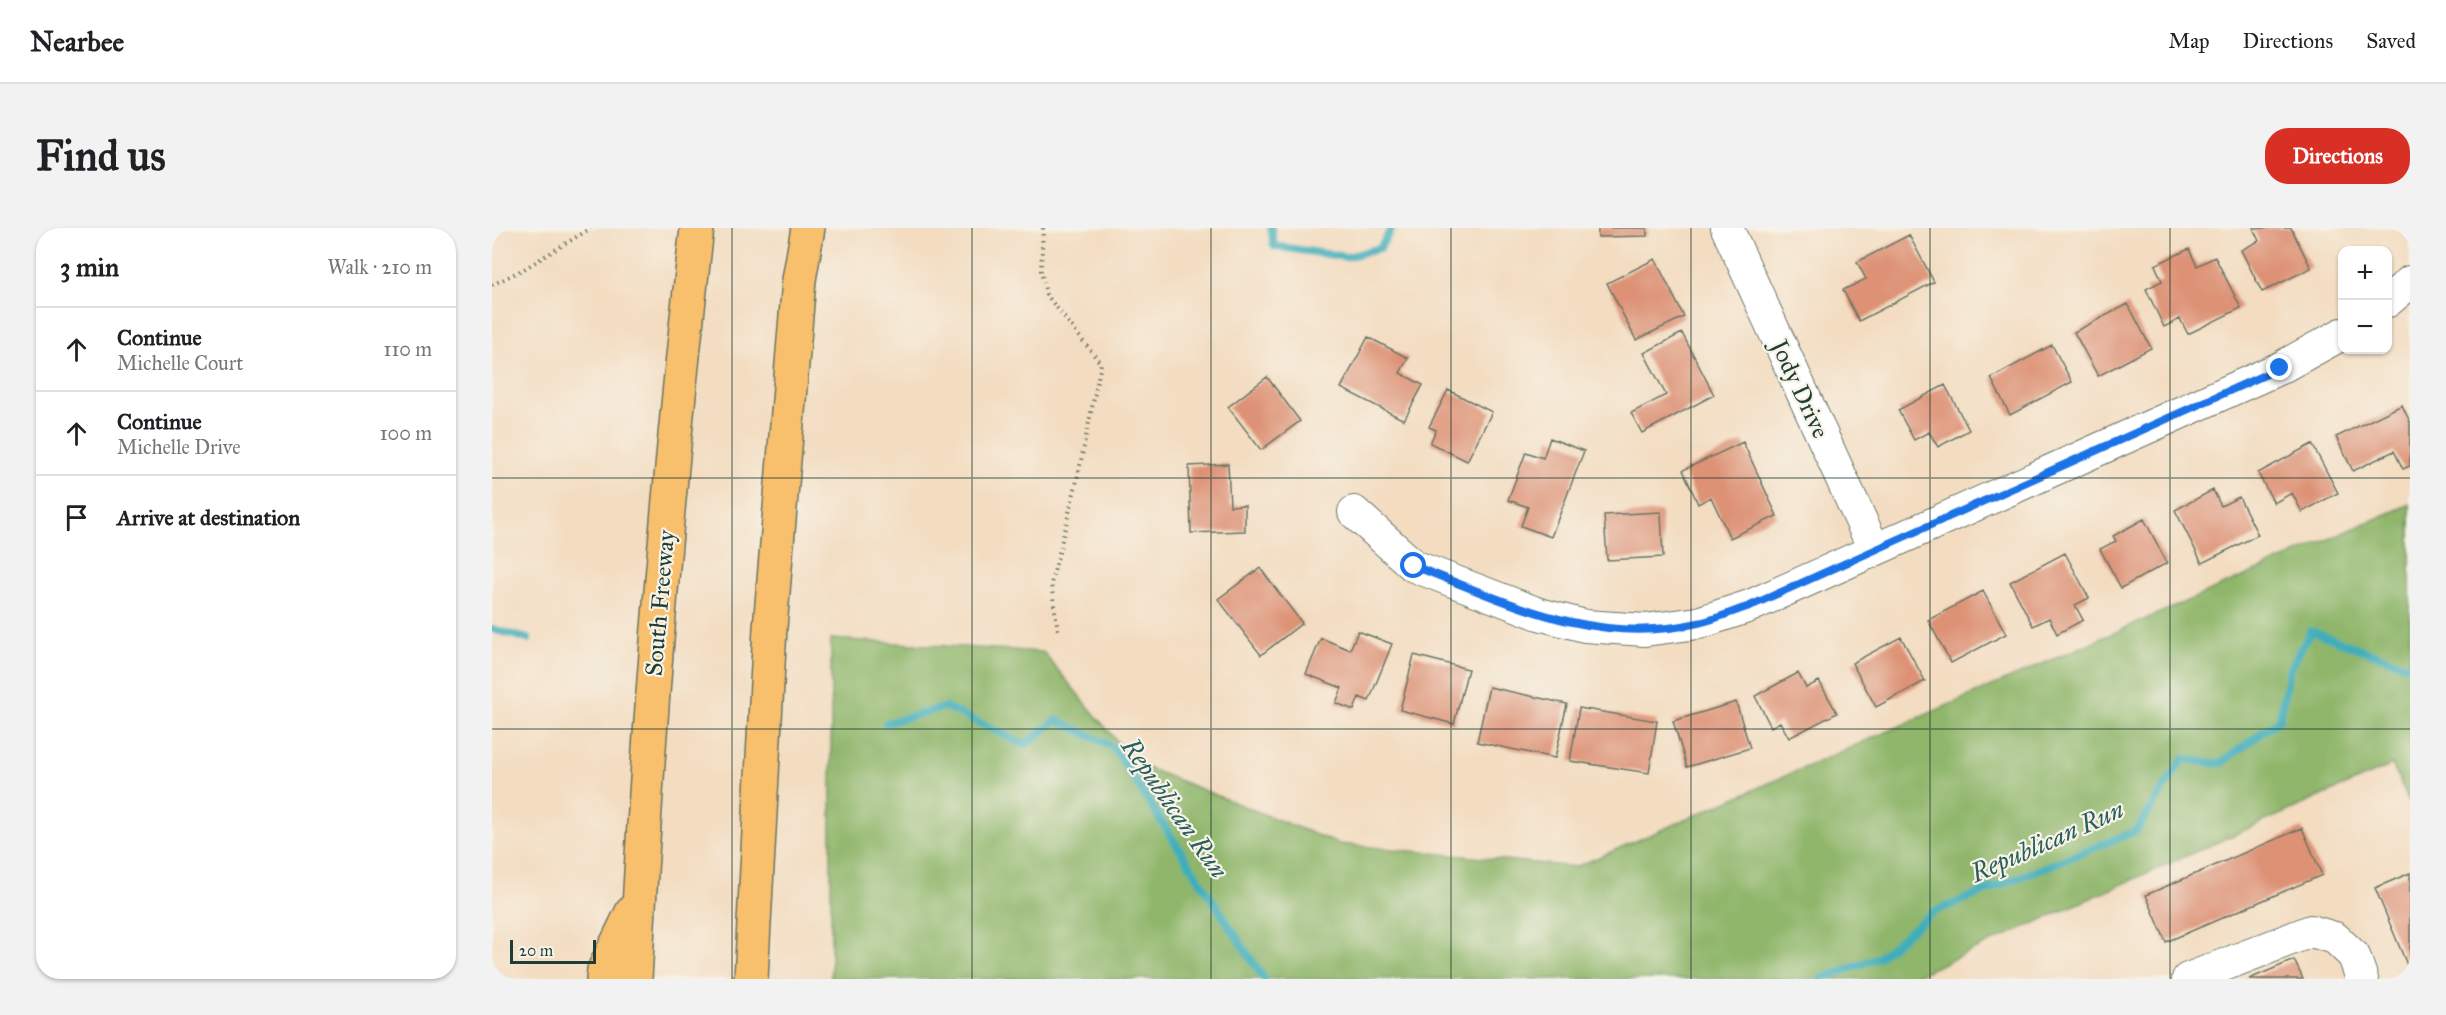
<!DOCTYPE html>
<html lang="en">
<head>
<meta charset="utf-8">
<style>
	body { margin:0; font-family:"IM FELL Great Primer",serif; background:#f2f2f2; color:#202124 }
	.controls { position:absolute; right:18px; top:18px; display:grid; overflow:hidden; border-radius:12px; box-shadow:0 2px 4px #0004 }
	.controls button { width:54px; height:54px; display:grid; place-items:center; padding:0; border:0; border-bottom:2px solid #e0e0e0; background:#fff; color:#202124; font:30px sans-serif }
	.scale { position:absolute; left:18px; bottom:15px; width:86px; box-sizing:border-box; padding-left:6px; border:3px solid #1f3d34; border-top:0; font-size:16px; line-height:21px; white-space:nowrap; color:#1f3d34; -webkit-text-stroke:4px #f7f3e8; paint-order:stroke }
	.stop { position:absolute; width:18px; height:18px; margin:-14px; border:4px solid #1a73e8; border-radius:50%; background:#fff }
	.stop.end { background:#1a73e8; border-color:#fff; box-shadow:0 2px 6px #0008 }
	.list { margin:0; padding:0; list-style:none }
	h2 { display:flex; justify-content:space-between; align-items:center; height:78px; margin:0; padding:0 24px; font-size:26px }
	h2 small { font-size:20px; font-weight:400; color:#757577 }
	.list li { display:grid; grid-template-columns:39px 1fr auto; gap:18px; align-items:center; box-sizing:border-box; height:84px; padding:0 24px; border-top:2px solid #e0e0e0 }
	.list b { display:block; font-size:22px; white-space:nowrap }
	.list p { margin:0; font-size:20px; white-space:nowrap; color:#757577 }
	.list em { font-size:20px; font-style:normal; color:#757577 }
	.icon { flex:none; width:33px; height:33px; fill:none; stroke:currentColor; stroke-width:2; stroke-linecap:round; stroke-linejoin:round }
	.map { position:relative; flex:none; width:1918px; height:751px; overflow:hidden; border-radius:24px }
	header { display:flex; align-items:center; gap:36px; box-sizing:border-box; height:84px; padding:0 30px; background:#fff; border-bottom:2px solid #e0e0e0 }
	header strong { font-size:28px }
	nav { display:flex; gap:33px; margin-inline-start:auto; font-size:21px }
	.intro { display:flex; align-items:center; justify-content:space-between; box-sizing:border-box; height:144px; padding:0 36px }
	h1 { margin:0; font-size:42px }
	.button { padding:15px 27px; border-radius:24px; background:#d93025; color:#fff; font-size:21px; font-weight:700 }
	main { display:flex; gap:36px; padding:0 36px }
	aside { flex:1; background:#fff; border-radius:24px; box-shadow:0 2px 4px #0004 }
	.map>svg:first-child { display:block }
	.forest { fill:#8fb66b; stroke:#577a50; stroke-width:1.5 }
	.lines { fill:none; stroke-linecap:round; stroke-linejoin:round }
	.stream { stroke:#3faeba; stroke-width:8 }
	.building { fill:#dd9174 }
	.street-casing { stroke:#697565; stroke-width:34 }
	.highway-casing { stroke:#697565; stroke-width:36 }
	.path { stroke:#697565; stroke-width:4; stroke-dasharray:1.5 4.5; stroke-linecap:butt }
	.street { stroke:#fff; stroke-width:32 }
	.highway { stroke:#f8bf6c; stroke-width:33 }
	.route { stroke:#1a73e8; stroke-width:8 }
	.grid { fill:none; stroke:#1f3d34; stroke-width:1.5; stroke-opacity:0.55 }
	.labels { text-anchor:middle; stroke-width:4.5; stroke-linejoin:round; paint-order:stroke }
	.street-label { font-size:24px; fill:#1f3d34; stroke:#f7f3e8 }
	.water-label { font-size:26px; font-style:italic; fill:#295f5c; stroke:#f7f3e8 }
</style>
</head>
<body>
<header>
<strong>Nearbee</strong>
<nav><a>Map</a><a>Directions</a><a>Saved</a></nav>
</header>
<div class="intro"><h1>Find us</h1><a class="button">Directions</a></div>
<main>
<aside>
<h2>3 min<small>Walk · 210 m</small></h2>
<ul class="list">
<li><svg class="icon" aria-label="ahead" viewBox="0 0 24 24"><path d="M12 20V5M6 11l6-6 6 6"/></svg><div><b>Continue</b><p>Michelle Court</p></div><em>110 m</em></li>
<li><svg class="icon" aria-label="ahead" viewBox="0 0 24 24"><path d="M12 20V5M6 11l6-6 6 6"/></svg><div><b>Continue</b><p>Michelle Drive</p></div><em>100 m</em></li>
<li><svg class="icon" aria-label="arrive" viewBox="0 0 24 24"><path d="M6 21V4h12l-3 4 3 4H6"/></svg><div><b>Arrive at destination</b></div></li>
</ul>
</aside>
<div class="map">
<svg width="1918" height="751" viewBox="0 0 1918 751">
	<rect width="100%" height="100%" fill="#f7f3e8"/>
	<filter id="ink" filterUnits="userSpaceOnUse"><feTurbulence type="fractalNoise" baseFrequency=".0167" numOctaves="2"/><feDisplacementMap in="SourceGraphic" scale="12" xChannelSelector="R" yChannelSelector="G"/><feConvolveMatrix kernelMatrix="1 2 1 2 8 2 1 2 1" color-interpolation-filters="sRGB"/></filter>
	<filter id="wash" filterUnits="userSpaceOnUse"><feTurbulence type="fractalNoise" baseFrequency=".008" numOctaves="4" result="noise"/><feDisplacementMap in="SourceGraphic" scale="24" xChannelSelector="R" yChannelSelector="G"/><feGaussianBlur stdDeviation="1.35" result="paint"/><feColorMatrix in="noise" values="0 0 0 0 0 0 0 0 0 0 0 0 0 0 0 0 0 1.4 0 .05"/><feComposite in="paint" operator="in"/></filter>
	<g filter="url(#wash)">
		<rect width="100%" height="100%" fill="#f3dcc0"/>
		<path class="forest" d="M1918,276v299l-18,-38 -484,214h-1077v-340l212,13 92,111 204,81 237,23z"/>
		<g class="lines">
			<path class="stream" d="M779,0l3,18 72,11 34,-9 12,-20
				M0,401l36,10
				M394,495l60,-16 79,38 32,-25 56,27 151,232
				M1329,751l57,-21 55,-46 203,-81 47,-72 37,5 59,-44 11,-52 21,-37 99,36"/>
		</g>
		<g id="blocks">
			<path class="building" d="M1106,0h49v8l-49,1z
				M1761,0h38l20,40 -49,24 -21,-42 18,-9z
				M1417,7l25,47 -75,39 -16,-31 23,-11 -9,-17z
				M1697,21l8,17 18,-9 26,51 -53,26 -8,-15 -16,8 -18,-38 16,-8 -7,-16z
				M1163,31l29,58 -48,23 -29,-57z
				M1636,76l23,44 -53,28 -24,-44z
				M1190,105l32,62 -72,38 -11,-20 35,-18 -22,-42z
				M876,109l40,21 -8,15 23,12 -19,35 -63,-32z
				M1560,117l20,37 -62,33 -19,-37z
				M775,149l33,44 -39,29 -33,-43z
				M1453,157l24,45 -31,17 -9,-15 -15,8 -16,-30z
				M956,162l44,22 -25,49 -37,-18 6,-13 -7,-3z
				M1910,177l8,17v44l-7,3 -9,-18 -41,20 -17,-34z
				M1058,210l34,13 -33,86 -30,-11 7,-19 -20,-7 18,-48 17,6z
				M1251,214l34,74 -47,22 -19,-41 -13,7 -15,-34z
				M1820,216l26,49 -36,19 -10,-19 -18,10 -16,-30z
				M736,236l2,42 15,-1v26l-54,2 -2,-67z
				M1721,262l8,16 18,-9 19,38 -56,28 -27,-53z
				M1169,284l2,45 -56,3 -3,-45z
				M1652,291l23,44 -46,25 -21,-39 16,-8 -3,-5z
				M1573,325l24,45 -14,7 8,15 -26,14 -8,-16 -16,8 -23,-44z
				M768,340l42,55 -41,32 -43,-56z
				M1491,363l23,43 -55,29 -23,-43z
				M866,403l34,13 -23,57 -10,-4 -5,13 -18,-7 6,-15 -36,-14 15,-36 29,12z
				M1409,409l24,44 -49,26 -24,-44z
				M922,427l54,14 -14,55 -54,-14z
				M1306,445l8,15 13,-7 18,32 -48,25 -9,-16 -9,5 -16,-31z
				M997,459l78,17 -12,54 -78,-16z
				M1244,474l14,46 -63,19 -14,-46z
				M1087,480l78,13 -8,52 -79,-12z
				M1810,600l20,47 -156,67 -20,-47z
				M1918,645v99l-35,-84z
				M1802,732l9,19h-54z"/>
		</g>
	</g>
	<g filter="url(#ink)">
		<use href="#blocks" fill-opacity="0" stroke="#697565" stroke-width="1.5"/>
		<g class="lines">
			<g class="street-casing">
				<path id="street" d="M1235,0l147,321
					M1896,73l22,-19
					M862,284l60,54 125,48 46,12 60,4 53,-7 52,-17 530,-238 62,-34
					M1696,751l123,-48 24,7 19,18 8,23"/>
			</g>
			<g class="highway-casing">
				<path id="highway" d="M111,751l1,-9 28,-58
					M143,751c13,-251 33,-501 62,-751
					M259,751l19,-351 29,-348 9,-52"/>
			</g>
			<path class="path" d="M551,0l-2,43 5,23 55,70 -25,121 -25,99 7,47
				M0,57l32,-16 67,-41"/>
			<use href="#street" class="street"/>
			<use href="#highway" class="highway"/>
		</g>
	</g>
	<g class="lines" filter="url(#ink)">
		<path class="route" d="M922,338c94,36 180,81 284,57 17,-3 35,-12 52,-17l530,-238"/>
	</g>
	<path class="grid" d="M240,0v751M480,0v751M719,0v751M959,0v751M1199,0v751M1438,0v751M1678,0v751M0,250h1918M0,501h1918"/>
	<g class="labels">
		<g class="street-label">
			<text transform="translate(1308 161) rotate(65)" y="8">Jody Drive</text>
			<text transform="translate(168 375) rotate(-85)" y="8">South Freeway</text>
		</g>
		<g class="water-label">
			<text transform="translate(683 580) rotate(55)" y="9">Republican Run</text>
			<text transform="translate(1555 613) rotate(-24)" y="9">Republican Run</text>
		</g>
	</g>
</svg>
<div class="controls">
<button>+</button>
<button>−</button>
</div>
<div class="scale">20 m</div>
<div class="stop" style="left:922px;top:338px"></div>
<div class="stop end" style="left:1788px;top:140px"></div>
</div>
</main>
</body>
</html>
